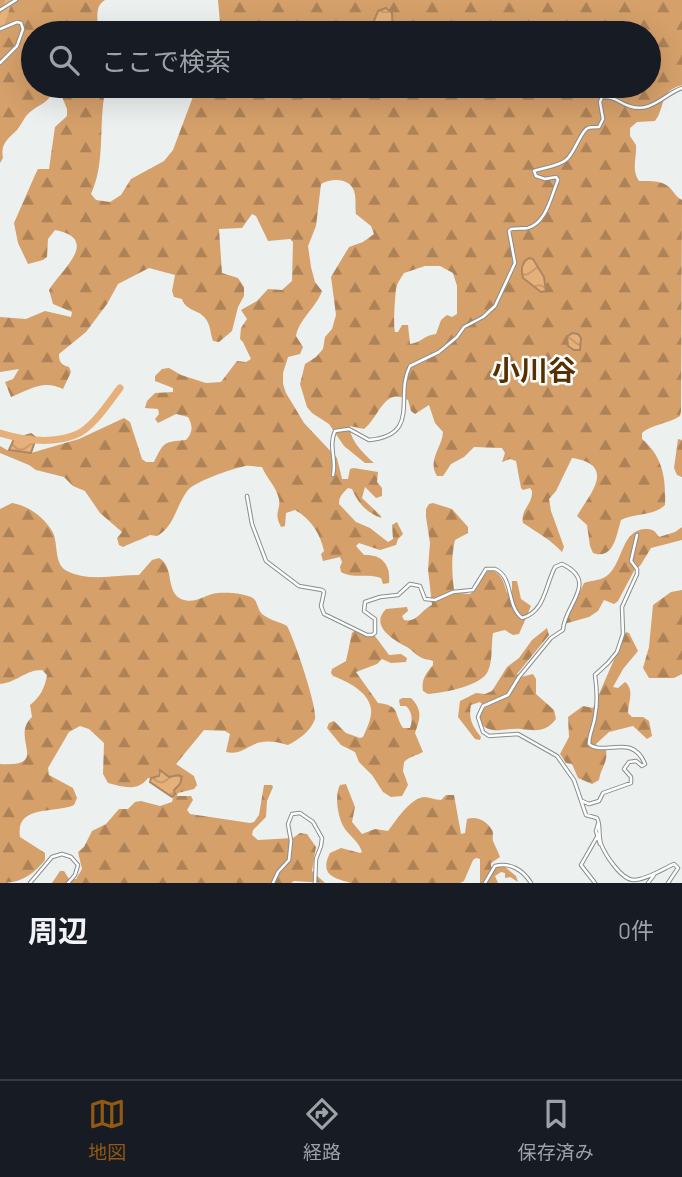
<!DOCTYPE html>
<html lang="ja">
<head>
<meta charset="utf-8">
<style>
	body { margin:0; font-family:Barlow,"Noto Sans JP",sans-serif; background:#242831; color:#f1f3f6 }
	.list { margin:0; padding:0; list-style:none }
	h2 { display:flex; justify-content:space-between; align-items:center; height:91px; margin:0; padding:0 28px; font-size:30px }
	h2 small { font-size:23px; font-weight:400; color:#9ea1a6 }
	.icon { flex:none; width:38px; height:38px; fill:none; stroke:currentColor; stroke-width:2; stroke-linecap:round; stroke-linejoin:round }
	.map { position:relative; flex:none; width:682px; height:883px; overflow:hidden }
	.search { position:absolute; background:#171b24; box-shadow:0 7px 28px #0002; left:21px; right:21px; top:21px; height:77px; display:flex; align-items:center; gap:18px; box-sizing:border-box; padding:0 24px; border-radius:38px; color:#9ea1a6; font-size:26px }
	.sheet { height:196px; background:#171b24 }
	nav { display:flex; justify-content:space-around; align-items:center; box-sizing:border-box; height:98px; border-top:2px solid #363941; background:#171b24; font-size:19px; color:#9ea1a6 }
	nav a { display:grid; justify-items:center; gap:4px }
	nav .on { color:#925913 }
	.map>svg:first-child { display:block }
	.forest { fill:url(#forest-firs); fill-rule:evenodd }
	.water { fill:url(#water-waves); stroke:#ac8660; stroke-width:2 }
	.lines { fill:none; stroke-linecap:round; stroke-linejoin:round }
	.river { stroke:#e6b07a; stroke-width:7 }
	.street-casing { stroke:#898d8c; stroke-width:4.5 }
	.street { stroke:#fff; stroke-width:2.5 }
	.labels { text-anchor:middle; stroke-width:5; stroke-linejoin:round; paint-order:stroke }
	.quarter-label { font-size:28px; font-weight:bold; fill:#563000; stroke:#f9fdfd }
</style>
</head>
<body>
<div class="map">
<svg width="682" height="883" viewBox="0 0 682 883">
	<defs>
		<pattern id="forest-firs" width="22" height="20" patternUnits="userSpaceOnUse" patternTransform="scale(1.75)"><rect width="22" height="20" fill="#d5a06a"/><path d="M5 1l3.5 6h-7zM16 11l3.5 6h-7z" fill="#ad8257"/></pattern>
		<pattern id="water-waves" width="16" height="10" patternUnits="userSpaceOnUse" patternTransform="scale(1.75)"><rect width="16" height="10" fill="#e6b07a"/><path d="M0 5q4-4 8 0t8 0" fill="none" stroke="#c59769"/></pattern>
	</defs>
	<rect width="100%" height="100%" fill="#ecf0ef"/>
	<path class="forest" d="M0,0h105c-13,8 -4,21 -10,33h-62v53h85l-14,12c-5,31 1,66 -13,96l5,6 14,2 11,-7 10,-16 33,-18 9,-11 24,-64h452v-53h-420l-9,-10 -2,-23h464v85c-23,6 -16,21 -27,36l-18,1 -7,6v8l6,9c1,12 -5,25 3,36 10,0 22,-1 30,6 5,5 7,10 13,13l-1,211 -1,5c-12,8 -28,8 -38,17v6c21,18 24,39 23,66 -11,11 -31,8 -44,15 -5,16 -7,40 -28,33l-3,-7 -3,-21 -10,-9c12,-21 41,-51 -5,-58l-16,33 -7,8 2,12 13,36 -2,5c-12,-13 -24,-19 -39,-29 -3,-13 10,-19 9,-32l-2,-3 -7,2 -2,-2 -5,-27 -6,-2 -8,3 3,-9 -3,-5 -28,-1 -10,10 -13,7 -8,12h-6c-10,-16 5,-28 6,-44l-8,-9 -6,-18 -14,9 -4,-3 -3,-11c-24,-14 -29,18 -44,29l-14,-3c-1,14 15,29 24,37h-9l-21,-17 -15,-22 -17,-11 -5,-6 -7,-23 5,-20 11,-7 7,-8 2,-12 7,-8 4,-14 -5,-38 18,-30 14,-5 11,-8 -3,-8 -15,-12c-1,-7 0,-13 -1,-19 -2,-17 -22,-18 -34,-11l-5,42 -8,20 3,21 4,15 7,9c-6,17 -23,28 -26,45l7,11 -3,7 -12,3 -5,16v11l3,9 18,30 33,35 5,21h6l2,-10 4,-1 24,4 -1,10 5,6v8l-6,2 -11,-11 -3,11 19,18v2c-15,-6 -23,-15 -29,-29l-4,-1c-5,5 -9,8 -9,16l17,18 14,6 18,14 5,-3 -1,-14 5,-3 6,12 -5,5 -2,6 -16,5 -21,-7 -3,3 8,9c18,-1 27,10 25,28l-6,1 -2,-6c-15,-5 -28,1 -40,-6l-1,-5 2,-5 -2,-5 -17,4 -2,-7 3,-3c-4,-18 -13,-32 -29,-41l-9,3 -1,13 -4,1c-8,-15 0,-16 -2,-28 -3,-13 -12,-20 -17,-32 -6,0 -12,-2 -17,-1 -13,3 -49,15 -57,24 -12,15 -13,36 -31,46l-7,-1c-9,5 -17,7 -27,12l-4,-2 -2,-7 5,-6 -22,-19 -15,-22 -12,-5 -9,-9 -28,-7 -7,-5 -29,-12v-7l7,4 24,3 48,-14 45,-21 6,4 12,37 4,3h8c10,-20 9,-20 32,-22 7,-8 7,-14 2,-23l-12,-3 -18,9 -3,-4 4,-5 -1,-5 -13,-1 2,-7 8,-8 18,-1v-4l-18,-7v-5l7,-7 7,-1 12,7 25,8 15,-1 16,-21 9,1 5,-3 -8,-17 -3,-3 1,-11 6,-9 -6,-9 16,-9 11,-12 14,1 10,-9 1,-39 -3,-3 -22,2 -12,-25 -4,-2 -10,14 -23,1 3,44 16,5 6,9v9l-6,11 -6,24 -13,11 -6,-1c-3,-8 -2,-16 -8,-23 -7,-9 -18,-6 -23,-19l-8,-2 -2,-6 3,-16 -26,-7 -31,16 -11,20 -21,28 -27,22c0,8 2,11 10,13l2,5 -8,17c-20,-10 -34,1 -52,8l-6,-15 8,-3 6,-10 -19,3v-55l26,2 19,-8 26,6 1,-5 -19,-8 -4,-14c11,-19 53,-51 6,-60l-7,9 -1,18 -4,3 -15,4 -10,-21 -4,-20 21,-48 3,-6h11l6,-42 12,-11v-7l-9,-22 -4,2c-4,13 -14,15 -24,23 -6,5 -8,12 -13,18 -9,9 -17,14 -14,28l-3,5zM425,266h15l13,7 4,13v28l-5,3 -5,-2 -6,5 -5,14c-11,1 -16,9 -26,10l-2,-19h-6l-4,7h-3c-2,-6 0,-35 1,-43 1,-6 5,-11 8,-16z
		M678,439l4,1v37l-5,-2 -3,-7z
		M12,503c15,2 32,14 40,28 7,11 1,33 15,40 22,11 48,4 72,4l13,-15 7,-2c16,9 6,33 22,41 14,6 24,-5 37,-6 9,-1 24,0 33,4 7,3 6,12 11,17 7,6 18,8 25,12 7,12 31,83 28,93 -4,12 -17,21 -27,26 -11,-3 -24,-6 -35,0 -9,4 -15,10 -27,7l4,-18 -5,-3 -21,-1 -28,34 18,12 3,9 -3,4 -16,4 -1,3h14l2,4 -6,10 3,4 60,9 4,-1 5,-7 5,-30h8l1,2 -6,14 -1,16 -13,13 -1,5 6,5 35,-2 7,-5 7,1 9,13 -4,24 13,12 -31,-2 -3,2h-239l8,-12h4l5,8h7l6,-10 -4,-17 6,-5 8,-16 14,-7 13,-15h9l7,-7 6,-1 19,5 12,-4 7,-27 -10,2 -10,-6 -2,7h-9c-11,14 -24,9 -40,5l-5,-9 1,-31 -15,-14 -9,-3 -11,6 -21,36 1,7 24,13 4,10 -3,7c-20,9 -59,-1 -54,32l25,16v7c-13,16 -25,23 -45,23v-119c52,3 9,-26 32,-47l-2,-12c10,-8 15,-17 17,-30l-5,-5c-17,0 -24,12 -42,14v-175z
		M433,503l19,6 16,18v6l-13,7c-4,17 -3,33 -1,50l4,3 12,1c10,-7 11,-18 19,-24 12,1 15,12 18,23l5,-2v-10h5l4,18 10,7 -12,28 -6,1 -8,-5 -12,3c-2,12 0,27 -5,38 -6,15 -45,22 -60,23l-5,-3c-2,-11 3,-18 10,-26v-4c-4,-2 -8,-1 -11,-3 -5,-2 -10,-8 -15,-11 -13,-7 -38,-21 -21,-38l21,-2 1,4 -6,5 2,4c13,3 17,-10 28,-15l-4,-36 2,-26 -4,-26v-8l3,-5z
		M682,527v13l-31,8 -11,18 -5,3 -17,32 -4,3 -10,-4 -6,11 -9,6 -25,7 20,-41c8,-3 18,-2 25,-9 14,-13 13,-45 37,-45 7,0 9,2 13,8l16,-5z
		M682,590v84l-8,4h-25l-6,-10 6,-21 4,-42 18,-13z
		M547,628l2,7 -32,39 4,3 12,-3 3,5v15l18,16 2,9c-10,13 -20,12 -35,10 -17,-2 -28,8 -42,-7v-5l6,-10 -5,-5 -9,3c-3,14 2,22 10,32l-1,3 -5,-1 -17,-22 2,-16 16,-8 9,1 7,-3 15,-24 12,-9 13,-18z
		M356,629l19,7 14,19 12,-1 6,4 -1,4 -15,1 -9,-4 -5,5 -21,8 22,31c23,3 15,9 25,25h7c3,-8 2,-17 -4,-22h-6l-1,-6 3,-2h9c12,12 9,21 4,35l8,19c-7,4 -13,4 -19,10l-1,9 5,14 -6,11 -11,1 -8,-5 -11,-17 -13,-13 -4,-10 -14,-7 -14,-17 2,-5 5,-2 12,12 14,5 3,-1c4,-9 9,-19 8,-28 -2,-17 -24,-28 -38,-33l-2,-3 1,-4 14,-8 6,-28z
		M626,632l3,1 9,18 -15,18 -10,18 5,1 7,-6c10,8 3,20 3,31l4,4h11l6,4 3,15 -5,3 -14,-13 -24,6 -13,12 3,6h7c2,13 -5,17 -7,30l-7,4 -14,-6 -6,-14 -6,-1 -6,-9 9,-17 -1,-20 15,-11 10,2z
		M346,784l9,23 -3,15 10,12 13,-5 13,2c8,-10 21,-32 36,-34 5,0 11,3 17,3l5,-5h8l7,39 4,-1 2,-14c9,-3 19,1 25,11 2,3 0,8 1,11 2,5 5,10 7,16l-9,6v4h14l11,9 2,6 -8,-5 -5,1v-5l-4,-1 -6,4 3,7h-18v-24l-4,-1 -3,2 -9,21 -4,2h-109c-17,-5 -32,-8 -21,-30l11,-5 19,5 2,-1c-3,-10 -11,-15 -17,-23 -7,-10 -11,-33 -5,-44z"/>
	<path class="water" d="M386,8l6,5 1,20h-24l9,-22z
		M529,258l4,1 11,18 2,14 -5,1 -18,-14c-2,-7 -2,-16 6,-20z
		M572,333l6,1 3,4 -1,12h-6l-6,-4 -1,-9z
		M31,434l5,4 -5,15 -22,-3 5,-11z
		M160,770l9,7 10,-2 3,2 -2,7 -6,6 1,4 -3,3 -22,-15 1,-4 8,-2z"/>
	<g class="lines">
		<path class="river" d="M0,27l9,-27
			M0,433c23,7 52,11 75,2 17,-6 34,-33 45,-47"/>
		<g class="street-casing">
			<path id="street" d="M0,10l16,-10
				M0,29l17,-7 4,1 2,6 -6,17 -17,17
				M333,475c4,-14 -5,-29 2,-44l14,-2 20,11c53,-5 25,-44 41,-74l29,-14 18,-15 7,-10 19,-10 12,-11 20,-43 -6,-32 2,-2c6,-1 11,0 17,-1 19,-6 23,-32 30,-48l-2,-3 -11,2 -9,-3 -2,-5c11,-4 23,-4 32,-11 9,-7 15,-30 22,-32 3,-1 7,-1 11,-1l4,-8 -3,-17 2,-5c13,-1 17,6 27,9 22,8 35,-12 53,-18
				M247,496l5,28 14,37 33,25 23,4 2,2 -3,14 3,8 43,21h5l3,-2v-14l-11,-8 1,-9 15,-5 18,-2 12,-11 10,2 5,13 10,1 18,-8 20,-2 13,-21h9c19,8 11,37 27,49 23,-6 23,-32 33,-51l7,-3c38,18 2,41 1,66l-12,8 -32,39 -11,18 -25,11 -5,11 5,15 6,4 29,-2 39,22 17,24 12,35 11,3c4,7 1,17 4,26 4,10 20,36 33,36 12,0 29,-11 40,-16l4,4 -10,15
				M582,801l7,3 10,-3 4,-8 28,-10v-6l-7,-8 5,-7 7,-1 6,5 3,-2c-13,-32 -41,-7 -56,-20 0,-10 5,-18 6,-28 3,-14 2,-27 0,-41l13,-12 9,-11 6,-18 -1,-27 15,-33v-5l-6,-8 6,-26
				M598,824l-2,7 4,13
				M30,883l22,-26 10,-3 9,3 7,8 -3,10 -7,8
				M273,883l5,-11 11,-12 2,-19 -3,-17 4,-10 8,-1 13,9 9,16 -1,8 -5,13 -1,24
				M485,883l10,-17c15,-4 28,4 36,17
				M595,883l-14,-18 16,-28
				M648,883l6,-8"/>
		</g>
		<use href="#street" class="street"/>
	</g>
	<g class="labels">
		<g class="quarter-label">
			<text x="534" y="380">小川谷</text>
		</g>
	</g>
</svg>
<div class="search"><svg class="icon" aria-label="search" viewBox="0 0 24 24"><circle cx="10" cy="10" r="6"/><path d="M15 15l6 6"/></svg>ここで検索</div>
</div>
<section class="sheet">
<h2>周辺<small>0件</small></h2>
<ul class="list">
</ul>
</section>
<nav>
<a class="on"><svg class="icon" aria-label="map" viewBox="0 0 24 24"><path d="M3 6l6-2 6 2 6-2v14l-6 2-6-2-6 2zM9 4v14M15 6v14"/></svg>地図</a>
<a><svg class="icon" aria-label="directions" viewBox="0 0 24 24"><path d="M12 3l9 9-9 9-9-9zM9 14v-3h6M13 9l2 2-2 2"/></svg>経路</a>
<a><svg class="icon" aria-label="saved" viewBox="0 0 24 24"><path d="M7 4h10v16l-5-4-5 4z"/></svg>保存済み</a>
</nav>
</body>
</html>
